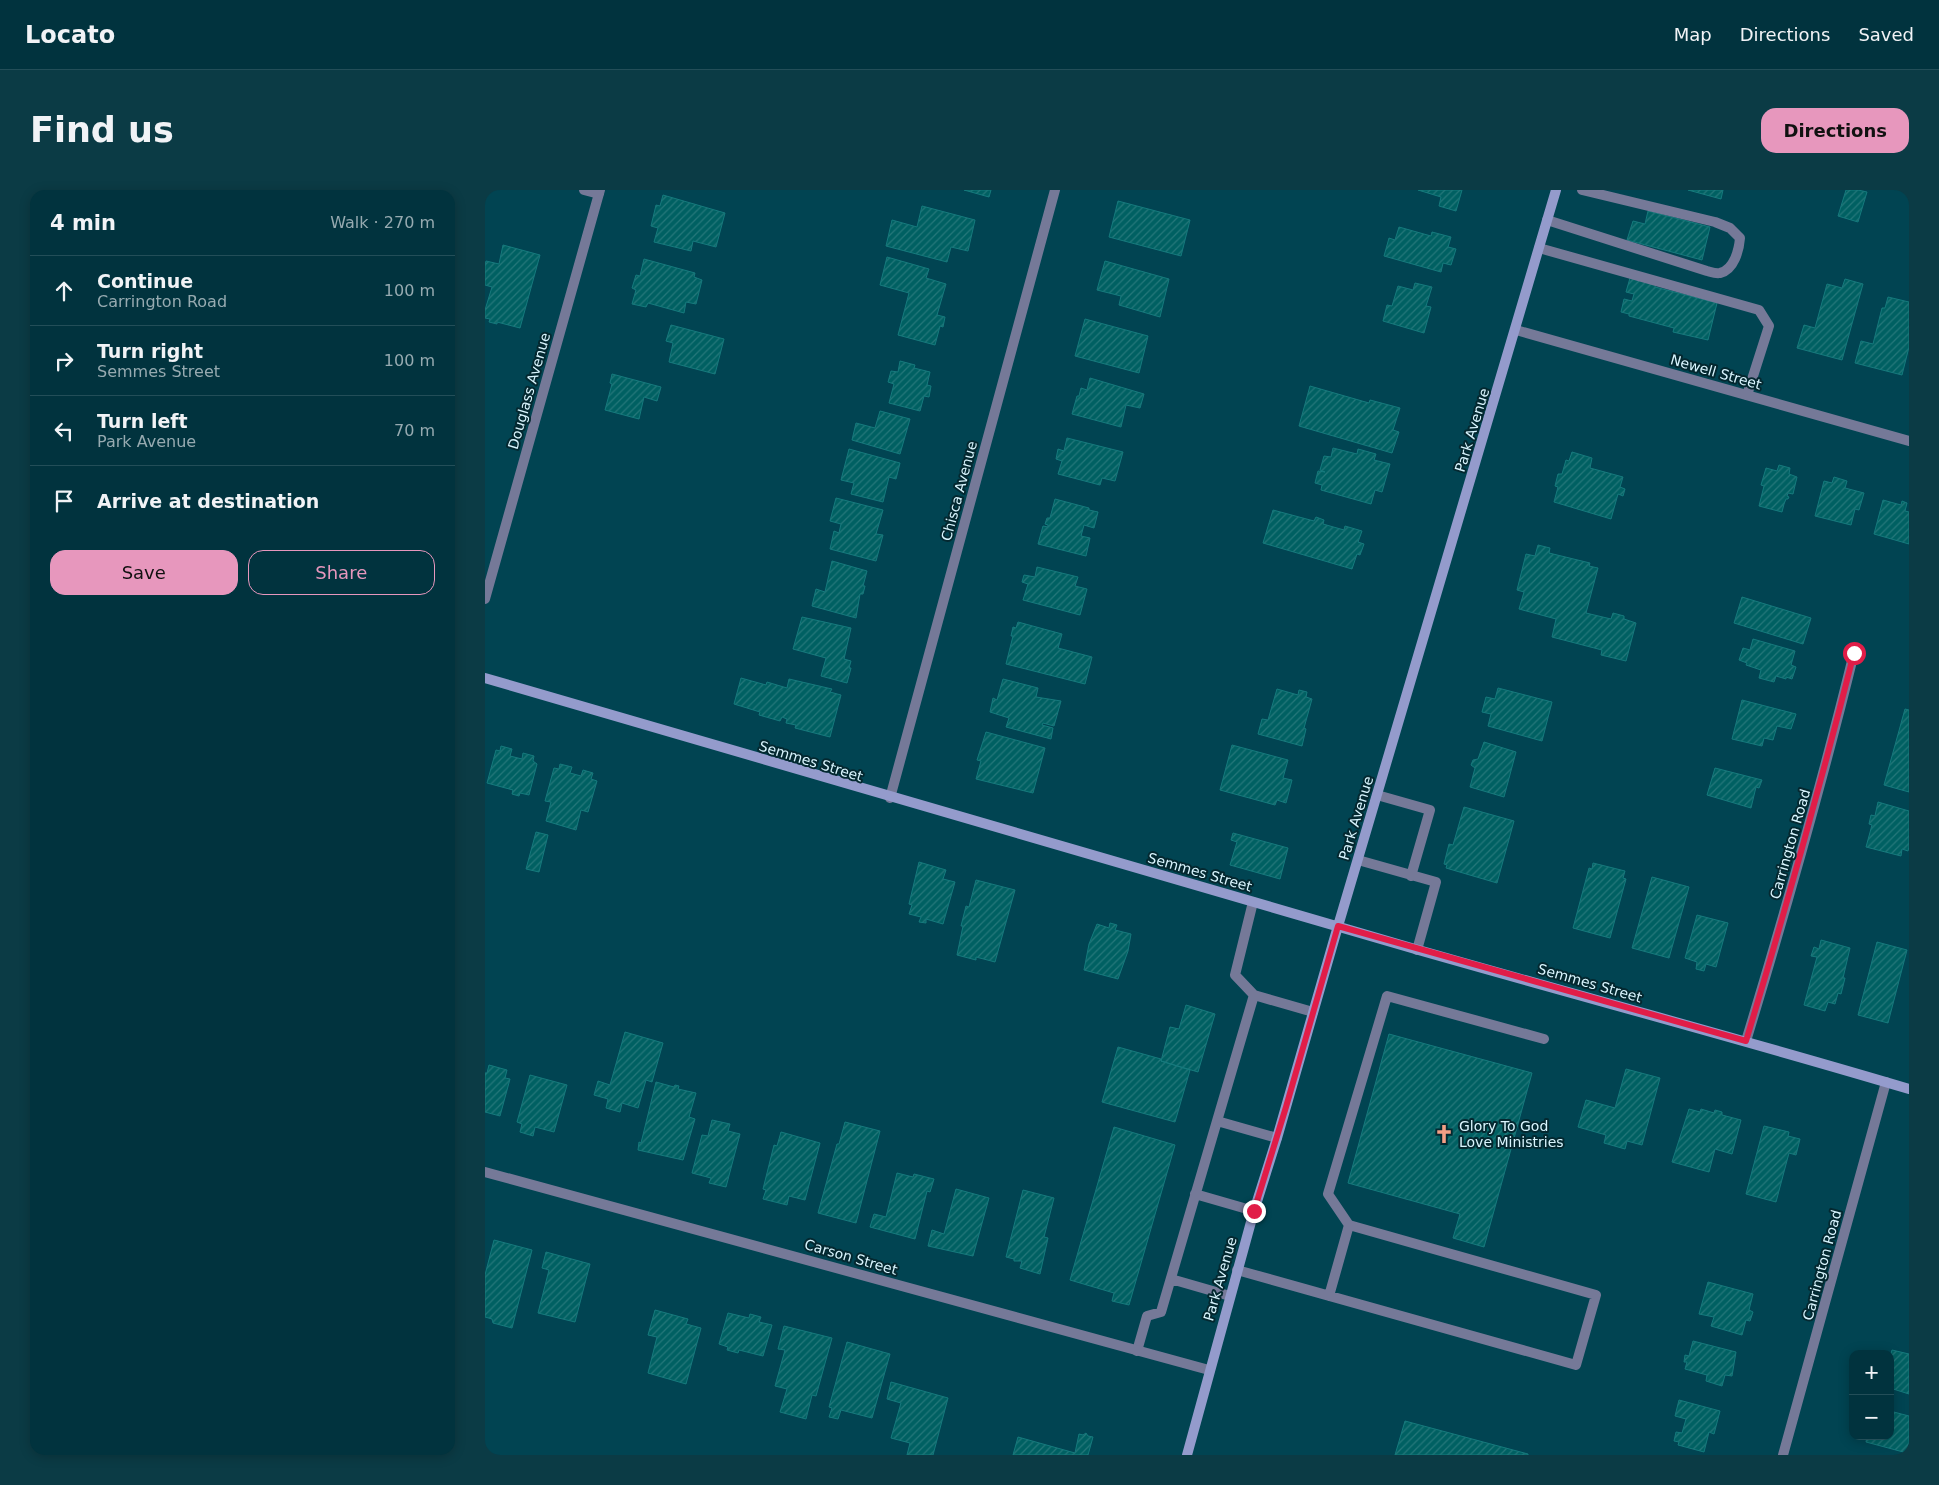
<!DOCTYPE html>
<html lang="en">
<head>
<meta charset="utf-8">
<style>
	body { margin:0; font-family:"DejaVu Sans",sans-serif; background:#0b3b45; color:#f1f3f6 }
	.controls { position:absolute; right:15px; bottom:15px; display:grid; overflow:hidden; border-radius:10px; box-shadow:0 2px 12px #0003 }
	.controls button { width:45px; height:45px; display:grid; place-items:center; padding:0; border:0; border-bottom:1px solid #234e58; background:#01333e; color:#f1f3f6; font:25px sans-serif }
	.stop { position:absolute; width:15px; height:15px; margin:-11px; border:4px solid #e11d48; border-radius:50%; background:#fff }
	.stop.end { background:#e11d48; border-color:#fff; box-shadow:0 1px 5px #0008 }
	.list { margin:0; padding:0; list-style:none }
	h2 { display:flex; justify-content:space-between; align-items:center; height:65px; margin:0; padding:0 20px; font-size:21px }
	h2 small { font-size:16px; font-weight:400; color:#96aab0 }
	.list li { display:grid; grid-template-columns:32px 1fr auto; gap:15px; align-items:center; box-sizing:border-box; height:70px; padding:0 20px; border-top:1px solid #234e58 }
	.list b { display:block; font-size:19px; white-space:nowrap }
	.list p { margin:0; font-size:16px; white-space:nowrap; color:#96aab0 }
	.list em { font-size:16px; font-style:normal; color:#96aab0 }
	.actions { display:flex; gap:10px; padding:15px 20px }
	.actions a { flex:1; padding:11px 0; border:1px solid #e797bd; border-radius:15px; text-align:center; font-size:18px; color:#e797bd }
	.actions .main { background:#e797bd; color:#111 }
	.icon { flex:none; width:28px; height:28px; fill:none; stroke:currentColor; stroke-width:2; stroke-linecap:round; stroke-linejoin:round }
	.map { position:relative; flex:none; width:1424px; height:1265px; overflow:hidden; border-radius:15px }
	header { display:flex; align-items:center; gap:30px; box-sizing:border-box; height:70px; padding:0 25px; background:#01333e; border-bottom:1px solid #234e58 }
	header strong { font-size:24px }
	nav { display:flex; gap:28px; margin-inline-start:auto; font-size:18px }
	.intro { display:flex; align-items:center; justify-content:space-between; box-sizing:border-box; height:120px; padding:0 30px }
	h1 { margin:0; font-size:35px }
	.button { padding:12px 22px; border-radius:15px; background:#e797bd; color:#111; font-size:18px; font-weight:700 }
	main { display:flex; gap:30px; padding:0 30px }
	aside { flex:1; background:#01333e; border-radius:15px; box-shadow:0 2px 12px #0003 }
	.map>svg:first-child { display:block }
	.building { fill:url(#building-hatch); stroke:#167a7d }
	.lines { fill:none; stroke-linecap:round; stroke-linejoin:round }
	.lane { stroke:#757998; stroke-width:10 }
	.street { stroke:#757998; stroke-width:10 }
	.secondary { stroke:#949bcc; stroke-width:10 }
	.route { stroke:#e11d48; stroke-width:6 }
	.labels { text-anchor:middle; stroke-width:4; stroke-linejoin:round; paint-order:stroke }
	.street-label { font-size:14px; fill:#d9f5fe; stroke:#042830 }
	.poi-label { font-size:14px; fill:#d9f5fe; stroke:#042830; text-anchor:start }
</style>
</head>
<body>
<header>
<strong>Locato</strong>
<nav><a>Map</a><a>Directions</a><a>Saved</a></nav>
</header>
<div class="intro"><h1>Find us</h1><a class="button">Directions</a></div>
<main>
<aside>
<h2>4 min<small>Walk · 270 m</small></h2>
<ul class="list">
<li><svg class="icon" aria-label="ahead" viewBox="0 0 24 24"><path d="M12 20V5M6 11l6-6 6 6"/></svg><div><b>Continue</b><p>Carrington Road</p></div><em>100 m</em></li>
<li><svg class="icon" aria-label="right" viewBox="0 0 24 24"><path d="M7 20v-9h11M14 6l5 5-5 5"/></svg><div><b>Turn right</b><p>Semmes Street</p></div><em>100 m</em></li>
<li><svg class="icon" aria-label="left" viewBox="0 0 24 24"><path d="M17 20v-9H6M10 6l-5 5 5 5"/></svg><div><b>Turn left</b><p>Park Avenue</p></div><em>70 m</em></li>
<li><svg class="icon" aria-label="arrive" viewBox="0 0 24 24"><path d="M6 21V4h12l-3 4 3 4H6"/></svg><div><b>Arrive at destination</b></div></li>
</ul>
<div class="actions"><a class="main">Save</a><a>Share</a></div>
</aside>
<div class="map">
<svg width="1424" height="1265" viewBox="0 0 1424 1265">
	<defs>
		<pattern id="building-hatch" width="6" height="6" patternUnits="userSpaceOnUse" patternTransform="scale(1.25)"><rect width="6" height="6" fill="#006062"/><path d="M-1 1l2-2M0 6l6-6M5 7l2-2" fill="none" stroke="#25777a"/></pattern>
	</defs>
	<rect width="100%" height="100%" fill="#014452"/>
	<path class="building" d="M479,0h27l-2,7z
		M933,0h44l-6,21 -17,-5 2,-9z
		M1203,0h35l-2,9z
		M1361,0h12l9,2 -9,30 -20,-6z
		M178,5l62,18 -9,34 -23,-6 -2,10 -37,-9 4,-14 -7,-2 5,-21 4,1z
		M633,11l72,19 -9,36 -72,-19z
		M437,16l53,14 -7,31 -17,-4 -4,15 -61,-16 6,-26 25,7z
		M1163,21l62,16 -8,33 -75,-20 6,-19 12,3z
		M914,37l32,9 1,-4 19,5 -3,10 8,2 -5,16 -8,-2 -2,9 -57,-16 5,-18 6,2z
		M18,55l37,10 -20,73 -23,-6v2l-8,-2 1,-3 -5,-1v-8l7,-23 -7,-2v-20l1,-4 13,3z
		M402,67l42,12 -3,9 20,6 -9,31 8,2 -2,10 -3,-1 -5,19 -37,-10 11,-42 -29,-8z
		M159,69l51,14 -1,4 8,3 -6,24 -10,-2 -2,11 -36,-10 -2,4 -14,-3 4,-14 -4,-2 4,-13 4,1z
		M620,71l64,18 -9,38 -41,-12 2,-9 -24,-6z
		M1145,88l26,6 -1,3 62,16 -9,37 -35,-8 1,-4 -45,-12v-2l-8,-2 3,-13 8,2 2,-7 -8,-2z
		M1360,89l18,5 -21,76 -45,-12 7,-23 11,3 12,-44 15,4z
		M930,93l17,4 -6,19 5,1 -7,26 -41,-12 4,-16 5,1 6,-20 15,4z
		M1403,107l21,5v45l-7,28 -47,-12 6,-22 12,3 9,-36h3z
		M600,129l63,17 -9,37 -64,-17z
		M186,135l53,14 -9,35 -46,-12 4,-19 -7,-2z
		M415,171l15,4 -1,3 16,4 -3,13 4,1 -2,11 -5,-1 -4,15 -31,-8 5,-19 -6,-2 3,-11 7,1z
		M127,184l49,13 -4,14 -13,-4 -5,22 -34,-9 7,-26 -2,-1z
		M605,188l54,16 -4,14 -14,-3 -5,22 -49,-13 5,-18h2l2,-8 6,2z
		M825,196l59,17 1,-3 30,8 -7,22 6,2 -7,21 -93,-27z
		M395,221l30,8 -10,35 -48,-14 4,-17 19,5z
		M582,248l56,14 -8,29 -13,-3 -2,7 -42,-11 4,-13 -6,-2 2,-10 6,2z
		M848,258l24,6 1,-5 18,5 -2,6 16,4 -8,28 -7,-2 -4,14 -50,-14 1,-5 -7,-2 3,-12 7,1 -5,-2 4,-14 7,1z
		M364,259l51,14 -4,16 -7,-2 -6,25 -32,-8 3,-11 -13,-3z
		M1087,262l20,6 -2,10 33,9 -3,10 5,2 -2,7 -5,-2 -7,25 -57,-17 4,-15 -3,-1 3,-12h4l4,-14 3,1z
		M1294,275l11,3 -1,6 8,3 -4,17 -5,-1 -1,3 2,1 -1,2h-2l-2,5 -2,8 -23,-6 5,-20 -3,-1 5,-17 11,3z
		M1349,287l13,4 -2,7 19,5 -5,17 -4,-1 -4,16 -36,-9 9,-35 8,2z
		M351,308l47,12 -7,24 7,1 -7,26 -46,-12 4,-18 5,2 2,-9 -11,-3z
		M570,309l34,9v2l9,2 -4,16 -10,-3 -3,11 9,2 -4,18 -48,-12 5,-18 5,1v-2l-3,-1 2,-6h3z
		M1398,310l18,5 1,-4 5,2 -2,8 4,1v32l-35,-10z
		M788,320l41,11 2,-4 8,3 -1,4 21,6 1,-4 17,5 -4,11 6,2 -4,11 -3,-1 -5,15 -89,-26z
		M1053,355l12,3 -1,5 41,10 -1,3 9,2 -12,45 25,6 2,-6 11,3v3l12,4 -10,38 -25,-6 1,-5 -50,-13 4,-18 -37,-10 5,-17 -7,-2 9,-36 9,2z
		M347,371l35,10 -4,15h2l-2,8h-3l-4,24 -44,-12 4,-17 9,3z
		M552,377l41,10 -3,9 12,3 -7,26 -57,-15 5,-16 -6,-2 2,-7 11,2z
		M1257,407l69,21 -8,26 -69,-21z
		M317,427l49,11 -7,31 7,2 -2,7h2l-4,15 -26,-7 5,-18 -33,-9z
		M533,432l44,12 -4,14 34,9 -7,27 -79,-20 7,-28h-2l2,-9 3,1z
		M1268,449l42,12 -4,14 5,2 -4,12 -6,-2v2l-10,-3 -2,6 -15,-4 2,-8 -15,-5 1,-2 -8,-3 4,-12 7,2z
		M256,488l25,7 1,-3 20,6 2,-9 43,10 -2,3 11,3 -11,42 -35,-9 1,-3 -10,-2 1,-4 -5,-2 -2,4 -21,-6 1,-3 -26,-8z
		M518,489l35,9 -2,9 25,4 -7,25 -11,-3 -1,2 11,3 -2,11 -45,-12 3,-9 -19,-6 3,-14 4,2z
		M1013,498l54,14 -10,39 -54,-15 3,-12 -9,-2 4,-15 9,2z
		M792,499l21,6 1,-5 8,2 -1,5 6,2 -8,29 2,1 -4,17 -44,-12 4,-15 6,1z
		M1257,510l54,14 -5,15 -14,-3 -4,14 -9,-2 -2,8 -30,-7z
		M1420,519l4,1v82l-25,-7z
		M501,542l59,16 -12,45 -57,-14 5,-18 -4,-1z
		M999,552l32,10 -12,45 -34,-10 5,-19 -4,-3 2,-5 5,-1z
		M747,555l56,15 -5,18 9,2 -6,23 -9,-3 -2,5 -55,-15z
		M16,556l11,3 -2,7 12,3 1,-6 11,3 -1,5 4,3 -8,31 -9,-2 -1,3 -7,-2 1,-4 -26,-7 9,-33 4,1z
		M75,574l12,3 -2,6 11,3 2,-6 10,3 -2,6 6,2 -9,31 -7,-2 -5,20 -30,-9 5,-19 -6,-1 9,-33 5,1z
		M1230,578l47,12 -3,8 -3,-1 -5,21 -44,-13z
		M1393,612l31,9v36l-1,4 -6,-2 -1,7 -35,-9 6,-22 -3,-1 2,-9 4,1z
		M979,617l50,14 -17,62 -51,-15 1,-3 -3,-1 5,-20 4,1z
		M51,642l12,3 -9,37 -13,-3z
		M748,643l55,15 -8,31 -50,-14 7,-23 -6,-2z
		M434,672l27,8 -3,9 12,3 -12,42 -17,-5v4l-7,-1 2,-5 -12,-3 3,-9 -3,-1z
		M1108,673l32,8 -2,7 3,1 -16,59 -37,-10 16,-60 3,1z
		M1167,687l37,10 -20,71 -37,-10z
		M491,690l39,10 -20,72 -19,-5v3l-19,-5 6,-29h-2l5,-20 3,1z
		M1212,725l31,8 -12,44 -10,-3 -2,7 -8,-2 1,-7 -12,-4z
		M625,733l7,2 -2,5 16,4 -3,17 -10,28 -34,-9 5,-26 8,-20 12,4z
		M1336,750l29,8 -7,30h2l-4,16 -3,-1 -3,11 -7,-2 -3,9 -21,-6 13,-48 -6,-1 3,-9 5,2z
		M1392,752l30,8 -19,73 -30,-8z
		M701,815l29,9 -17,58 -37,-11 9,-34 9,2z
		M140,842l38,11 -11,39 -6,-2 -8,28 -16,-5 -2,9 -14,-4 2,-9 -14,-4 4,-14 12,4z
		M904,844l143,39 -48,174 -31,-9 7,-24 -112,-31z
		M633,857l43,12v2l29,9 -15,52 -73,-20z
		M4,875l18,5 -2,8 5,1 -10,37 -15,-4v-39h2z
		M1141,879l34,9 -18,67 -15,-4 -2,8 -21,-6 2,-8 -28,-8 8,-27 29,8z
		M45,885l37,10 -13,47 -19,-5 -2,9 -13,-4 2,-8 -5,-2z
		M171,892l18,5 1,-2 4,1 -1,3 18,4 -7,24 6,2 -12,41 -45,-10 1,-8 2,1z
		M1204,919l11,3 1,-3 13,4 1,-3 7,2v3l19,5 -9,34 -17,-5 -6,23 -37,-10z
		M227,930l18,4 -2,7 12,3 -14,53 -17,-4 2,-5 -19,-5 10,-38 6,1z
		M360,932l35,9 -24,92 -38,-10 19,-69h2z
		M1279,936l25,6 -1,4 12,3 -4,16 -7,-2 -13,49 -30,-8z
		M629,937l61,18 -46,160 -17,-4 2,-8 -44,-13z
		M296,942l39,11 -15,57 -16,-4 -2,9 -24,-6 3,-9 -3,-1 11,-44 3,1z
		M412,983l16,4 1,-3 20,5 -4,13 -3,-1 -12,48 -45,-12 4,-13 12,3z
		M471,999l33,9 -16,58 -45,-10 4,-16 12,4z
		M538,1000l31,8 -10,39 4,1 -8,36 -20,-6 2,-7h-8v-2l-8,-2z
		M9,1050l38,10 -20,78 -19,-5 -1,-4 -7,-2v-42z
		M61,1062l44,12 -15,58 -37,-9 11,-43 -7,-2z
		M1223,1092l45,12 -4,16 4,2 -3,9 -4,-1 -4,15 -31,-9 3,-9 -15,-3z
		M170,1120l33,9 -2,5 15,4 -15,56 -38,-11 9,-36 -9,-2z
		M243,1123l21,5 1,-4 11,3 -2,5 13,3 -9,31 -24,-6 -1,3 -11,-3 1,-3 -9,-3z
		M299,1136l48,12 -16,58 -4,-1 -6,24 -26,-7 7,-23 -12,-3 10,-36 -7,-1z
		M1208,1151l43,11 -4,24 -7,-1 -3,11 -16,-5 1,-6 -22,-6 2,-7h-3l1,-7 4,1z
		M362,1152l43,12 -18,64 -31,-8 -3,9 -9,-2 3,-9 -3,-1z
		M1407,1160l17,4v40l-19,-6v-31z
		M406,1192l57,16 -15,57h-26l3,-12 -19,-5 10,-35 -14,-4z
		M1194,1210l41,11 -6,23 -5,-2 -5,20 -26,-7 1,-3 -5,-1 2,-9 6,1 4,-14 -11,-3z
		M1405,1221l19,5v31l-2,6 -41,-11 1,-6h23z
		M920,1231l123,33v1h-133z
		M601,1243l2,3 5,1 -5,18h-75l5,-18 57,16 4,-19 4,1z"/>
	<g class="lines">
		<path class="lane" d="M1062,30l160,51c4,1 9,3 13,2 14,-3 19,-23 20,-35l-10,-10 -15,-6 -133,-32
			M1054,58l220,62 10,16 -22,69
			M892,605l53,15 -19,66
			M873,670l78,22 -19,68
			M768,712l-18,73 19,20 -37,126 60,17
			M769,805l59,17
			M710,1004l59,17
			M752,1080l339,95 20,-70 -247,-70 -21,-31 59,-198 157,43
			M686,1089l59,17
			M844,1106l20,-71
			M652,1161l10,-35 14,-4 56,-191"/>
		<path class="street" d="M99,0l15,4
			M1031,140l393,111
			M0,409l115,-409
			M405,608l165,-608
			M1261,851c39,-128 76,-258 108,-388
			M0,982l724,198
			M1298,1265l103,-373"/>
		<path class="secondary" d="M0,488c309,92 619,182 930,271 164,47 330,91 494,140
			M702,1265l67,-244 23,-73 61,-212 218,-736"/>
	</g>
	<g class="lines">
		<path class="route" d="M769,1021l32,-104 52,-181 408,115c39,-129 75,-258 108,-388"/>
	</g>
	<defs>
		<g id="church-bare" transform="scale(1.5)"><path d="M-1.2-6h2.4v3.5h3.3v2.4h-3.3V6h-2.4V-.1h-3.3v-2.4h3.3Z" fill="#f39f85" stroke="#042830" stroke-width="2.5" paint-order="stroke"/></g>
	</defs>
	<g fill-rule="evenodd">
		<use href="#church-bare" x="959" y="944"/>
	</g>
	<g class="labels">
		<g class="street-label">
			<text transform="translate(1231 182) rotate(16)" y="5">Newell Street</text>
			<text transform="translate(44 201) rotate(-74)" y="5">Douglass Avenue</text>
			<text transform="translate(987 240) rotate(-73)" y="5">Park Avenue</text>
			<text transform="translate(474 301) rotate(-75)" y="5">Chisca Avenue</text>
			<text transform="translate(326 571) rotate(17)" y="5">Semmes Street</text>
			<text transform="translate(871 628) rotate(-73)" y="5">Park Avenue</text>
			<text transform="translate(1305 654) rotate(-74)" y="5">Carrington Road</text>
			<text transform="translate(715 682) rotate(16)" y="5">Semmes Street</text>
			<text transform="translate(1105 793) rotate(16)" y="5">Semmes Street</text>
			<text transform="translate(366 1067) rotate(16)" y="5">Carson Street</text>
			<text transform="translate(1337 1075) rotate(-75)" y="5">Carrington Road</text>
			<text transform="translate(735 1089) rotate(-74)" y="5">Park Avenue</text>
		</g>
		<g class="poi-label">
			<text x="974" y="941">Glory To God<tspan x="974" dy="16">Love Ministries</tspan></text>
		</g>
	</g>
</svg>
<div class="controls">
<button>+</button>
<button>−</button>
</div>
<div class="stop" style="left:1369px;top:463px"></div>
<div class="stop end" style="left:769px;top:1021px"></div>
</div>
</main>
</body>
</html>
